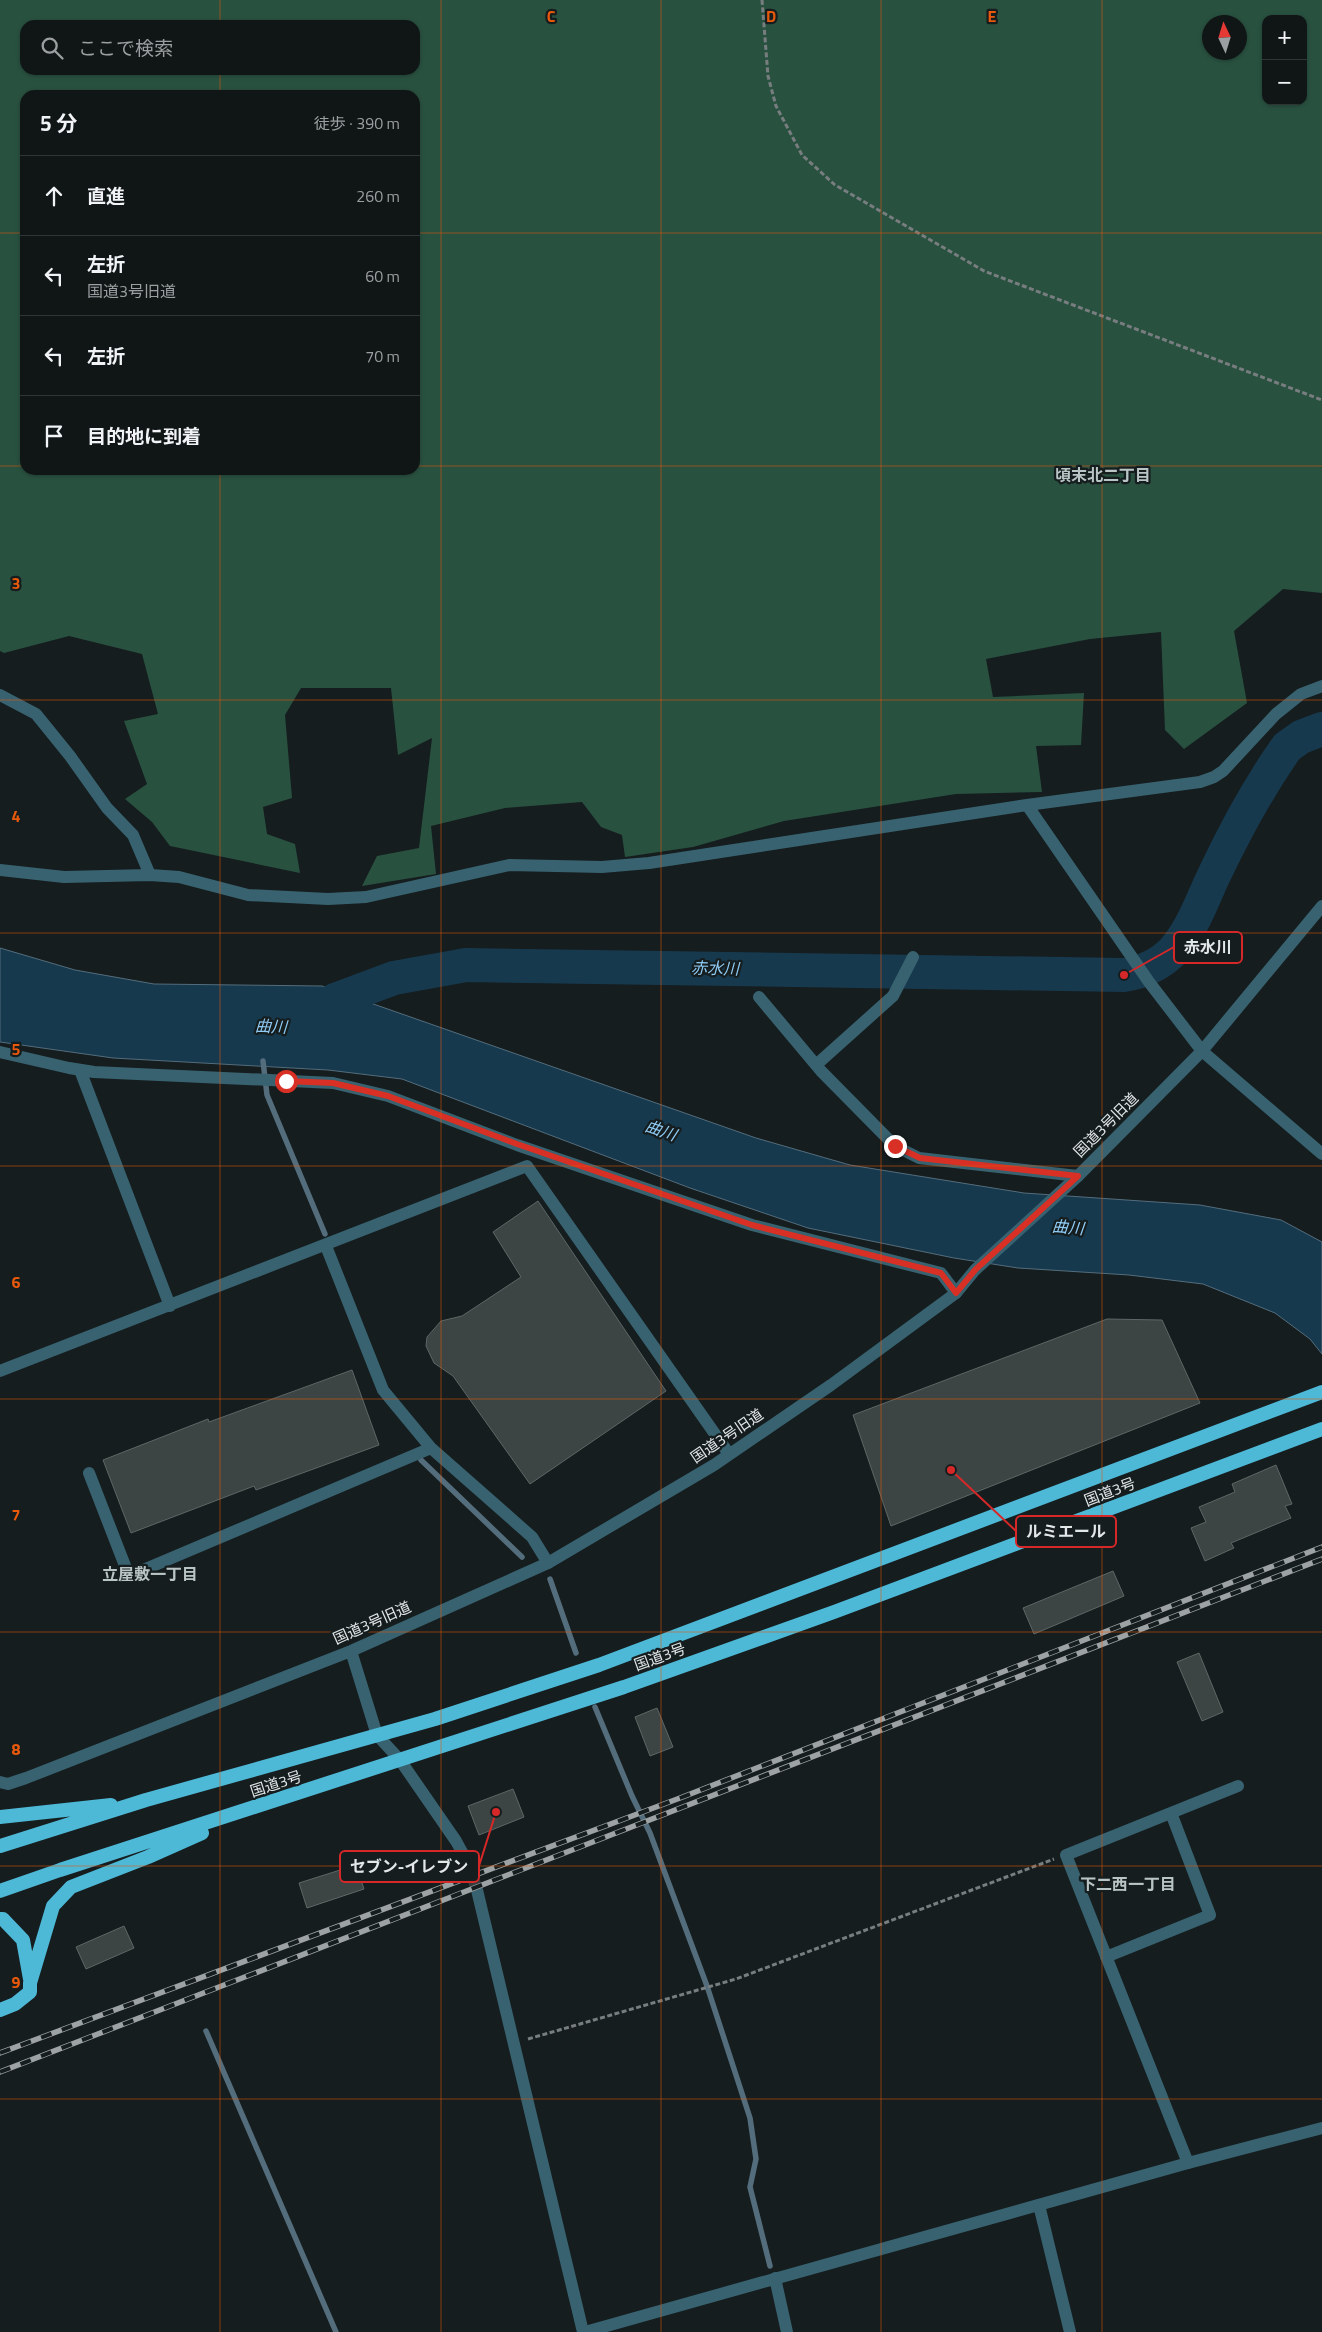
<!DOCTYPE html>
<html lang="ja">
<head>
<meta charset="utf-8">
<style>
	body { margin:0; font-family:"Titillium Web","Noto Sans JP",sans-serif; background:#191f1f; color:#f1f3f6 }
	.controls { position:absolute; right:15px; top:15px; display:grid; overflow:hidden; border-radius:10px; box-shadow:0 1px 4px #0004 }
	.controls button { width:45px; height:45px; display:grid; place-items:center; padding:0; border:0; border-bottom:1px solid #303535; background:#101616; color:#f1f3f6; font:25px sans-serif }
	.compass { position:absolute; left:1202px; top:15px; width:45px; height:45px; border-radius:50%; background:#101616; box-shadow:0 1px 4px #0004; rotate:356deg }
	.stop { position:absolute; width:15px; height:15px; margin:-11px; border:4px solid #d93025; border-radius:50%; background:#fff }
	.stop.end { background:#d93025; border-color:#fff; box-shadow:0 1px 5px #0008 }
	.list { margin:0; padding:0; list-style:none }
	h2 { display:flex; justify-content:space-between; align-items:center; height:65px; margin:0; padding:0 20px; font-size:21px }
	h2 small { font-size:16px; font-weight:400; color:#9c9fa1 }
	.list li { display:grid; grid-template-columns:32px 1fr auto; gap:15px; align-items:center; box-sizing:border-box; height:80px; padding:0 20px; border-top:1px solid #303535 }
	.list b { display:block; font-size:19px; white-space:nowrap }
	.list p { margin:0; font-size:16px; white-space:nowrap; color:#9c9fa1 }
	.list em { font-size:16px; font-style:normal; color:#9c9fa1 }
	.icon { flex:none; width:28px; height:28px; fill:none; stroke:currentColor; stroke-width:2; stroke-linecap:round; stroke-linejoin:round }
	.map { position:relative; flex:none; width:1322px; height:2332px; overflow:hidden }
	.search { position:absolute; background:#101616; box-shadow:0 1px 4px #0004; left:20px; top:20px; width:400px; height:55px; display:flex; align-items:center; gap:12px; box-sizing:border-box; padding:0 18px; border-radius:15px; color:#9c9fa1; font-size:19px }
	.panel { position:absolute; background:#101616; box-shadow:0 1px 4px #0004; left:20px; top:90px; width:400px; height:385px; border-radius:15px }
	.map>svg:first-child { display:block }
	.forest { fill:#295140; fill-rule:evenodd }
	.water { fill:#17394e; stroke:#546d7c }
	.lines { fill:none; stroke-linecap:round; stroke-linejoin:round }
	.stream { stroke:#546d7c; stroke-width:5.5 }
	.river { stroke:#17394e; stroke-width:34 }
	.building { fill:#3c4543; stroke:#5d6765 }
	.minor-tunnel { stroke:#343b3c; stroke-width:12; stroke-dasharray:12 6; stroke-linecap:butt }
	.path { stroke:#787e7f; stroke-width:3; stroke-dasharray:5 2.5; stroke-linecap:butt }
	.minor { stroke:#386270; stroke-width:12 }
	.tertiary { stroke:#386270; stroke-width:12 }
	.trunk { stroke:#4eb8d7; stroke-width:14 }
	.rail-casing { stroke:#9da3a4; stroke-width:5.5 }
	.rail { stroke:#151d1e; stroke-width:4; stroke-dasharray:11; stroke-linecap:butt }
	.route { stroke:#d93025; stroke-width:6 }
	.grid { fill:none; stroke:#e8590c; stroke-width:1; stroke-opacity:0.55 }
	.labels { text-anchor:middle; stroke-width:4.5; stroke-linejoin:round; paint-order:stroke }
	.street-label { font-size:15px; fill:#e2e7e8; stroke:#151d1e }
	.neighbourhood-label { font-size:16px; font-weight:bold; fill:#b9c4c5; stroke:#151d1e }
	.water-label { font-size:16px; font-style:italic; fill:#8fcbf4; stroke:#151d1e }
	.grid-label { font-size:16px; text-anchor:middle; font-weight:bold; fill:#e8590c; stroke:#151d1e; stroke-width:4.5; stroke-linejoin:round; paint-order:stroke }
	.leader { fill:none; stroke:#d62828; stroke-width:2 }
	.callout-dot { fill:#d62828; stroke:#151d1e; stroke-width:2 }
	.callout { fill:#151d1e; stroke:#d62828; stroke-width:2 }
	.callout-label { font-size:16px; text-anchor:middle; font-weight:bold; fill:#e2e7e8 }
</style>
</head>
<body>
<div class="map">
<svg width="1322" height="2332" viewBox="0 0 1322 2332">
	<rect width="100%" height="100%" fill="#151d1e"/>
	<path class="forest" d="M0,0h1322v593l-39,-4 -49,42 13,72 -63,46 -19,-19 -4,-98 -71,7 -104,20 7,38 91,-4 -3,52 -45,1 6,46 -86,2 -172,27 -91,26 -68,10 -3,-22 -21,-8 -19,-25 -77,6 -74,18 5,48 -74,12 15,-30 42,-8 13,-110 -34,17 -7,-67h-90l-16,27 7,83 -29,9 4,27 28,10 5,29 -130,-27 -18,-24 -27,-23 22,-15 -23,-63 34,-7 -16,-60 -73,-18 -65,17 -4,-2zM1266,19h37v82h-37zM1210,22h30v30h-30zM25,25h390v45h-390zM25,95h390v375h-390z"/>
	<path class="water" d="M0,948l75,22 79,14 168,2 434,152 94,27 174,28 176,12 81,15 41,22v112l-12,-15 -35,-26 -72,-29 -74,-9 -111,-7 -64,-10 -146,-30 -118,-40 -288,-109 -74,-9 -215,-12 -113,-16z"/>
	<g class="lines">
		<path class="stream" d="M263,1061l4,34 58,139
			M421,1460l101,97
			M550,1579l26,74
			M595,1707l37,89 18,37 57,153 43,132 6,41 -6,28 20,79
			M206,2031l130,301"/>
		<path class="river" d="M306,1016l29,-16 59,-22 72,-13 658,10c20,-3 36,-10 50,-25 19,-22 29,-52 41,-77 20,-42 45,-88 72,-126l14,-10 21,-8"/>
	</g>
	<path class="building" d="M538,1201l128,190 -136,93 -77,-108 -19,-13 -8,-17 1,-9 14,-16 21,-5 59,-39 -28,-45z
		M1107,1319l55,1 38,83 -309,123 -38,-111z
		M352,1370l27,75 -123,45 -2,-4 -123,47 -28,-73 105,-41 1,3z
		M1276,1465l16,39 -7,2 6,12 -60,25 3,5 -29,13 -14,-33 15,-6 -7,-15 36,-15 -3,-8z
		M1113,1571l11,25 -90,38 -11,-26z
		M1199,1653l24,59 -21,9 -25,-59z
		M657,1708l16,39 -23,9 -15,-39z
		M513,1789l11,28 -45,18 -11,-29z
		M356,1865l8,24 -57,19 -8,-25z
		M124,1926l10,22 -48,21 -10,-22z"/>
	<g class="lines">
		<path class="minor-tunnel" d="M468,1863l9,27"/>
		<path class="path" d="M762,0l6,76 8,30 26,49 33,30 149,86 338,129
			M528,2039l208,-60 318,-120"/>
		<path class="minor" d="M0,695l36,19 34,42 37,52 26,27 17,40
			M1027,805l122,177 53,69 120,103
			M0,870l64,7 86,-2 29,2 69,18 80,4 38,-2 143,-32 93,2 47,-4 378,-58 173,-23 14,-5 9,-6 53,-57 25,-20 21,-8
			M759,997l62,74 74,75 24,12 159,18
			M0,1052l69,16 25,4 239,11 55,13 129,49 235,80 189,48 15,20
			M816,1065l77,-69 20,-39
			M80,1070l90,236
			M326,1246l57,144 48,58 101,89 16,26
			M0,1371l527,-205 202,288
			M89,1473l40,103 302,-128
			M400,1760l56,81 12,22
			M477,1890l106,442
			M1106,1957l104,-42 -39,-102
			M1188,2163l-122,-308 172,-69
			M1039,2205l31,127
			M775,2278l12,54"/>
		<path class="tertiary" d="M351,1651l26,84 23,25
			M0,1782l8,2 18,-6 325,-127 197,-88 166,-98 117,-80 125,-92 19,-23 103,-94 124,-125 120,-145
			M585,2332l603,-169 134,-35"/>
		<path class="trunk" d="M0,1817l111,-12
			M0,1846l146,-46 289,-81 164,-54 723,-273
			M0,1891l60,-21 564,-183 210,-75 488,-183
			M0,1919h3l20,21 7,39
			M0,2010l15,-6 15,-12v-9l23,-77 18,-19 77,-30 54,-24"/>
		<g class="rail-casing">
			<path id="rail" d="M0,2053l680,-255 642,-251
				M0,2072l1322,-513"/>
		</g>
		<use href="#rail" class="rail"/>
	</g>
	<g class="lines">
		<path class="route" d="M286,1081l47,2 55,13 129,48 235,81 189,48 15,20 19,-23 103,-94 -158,-18 -25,-12"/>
	</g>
	<path class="grid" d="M220,0v25M441,0v2332M661,0v2332M881,0v2332M1102,0v2332M220,70v25M0,233h25M415,233h907M0,466h25M415,466h907M220,470v1862M0,700h1322M0,933h1322M0,1166h1322M0,1399h1322M0,1632h1322M0,1866h1322M0,2099h1322"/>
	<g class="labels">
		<g class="street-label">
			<text transform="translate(1106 1125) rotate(-45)" y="5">国道3号旧道</text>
			<text transform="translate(727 1436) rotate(-34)" y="5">国道3号旧道</text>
			<text transform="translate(1110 1492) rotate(-21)" y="5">国道3号</text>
			<text transform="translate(372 1623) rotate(-24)" y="5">国道3号旧道</text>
			<text transform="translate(660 1657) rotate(-20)" y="5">国道3号</text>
			<text transform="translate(276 1784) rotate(-18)" y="5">国道3号</text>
		</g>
		<g class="neighbourhood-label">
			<text x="1103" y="481">頃末北二丁目</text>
			<text x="150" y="1580">立屋敷一丁目</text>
			<text x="1128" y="1890">下二西一丁目</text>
		</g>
		<g class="water-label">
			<text transform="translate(715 968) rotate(1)" y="6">赤水川</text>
			<text transform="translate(271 1026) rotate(3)" y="6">曲川</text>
			<text transform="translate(661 1130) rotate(19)" y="6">曲川</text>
			<text transform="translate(1068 1227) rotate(5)" y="6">曲川</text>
		</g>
	</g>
	<g class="grid-label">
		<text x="551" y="22">C</text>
		<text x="771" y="22">D</text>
		<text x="992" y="22">E</text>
		<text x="16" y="589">3</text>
		<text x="16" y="822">4</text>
		<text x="16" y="1055">5</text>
		<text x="16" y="1288">6</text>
		<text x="16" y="1521">7</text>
		<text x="16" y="1755">8</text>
		<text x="16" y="1988">9</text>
	</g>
	<path class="leader" d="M1124 975L1174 947M951 1470L1016 1531M496 1812L479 1866"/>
	<g class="callout-dot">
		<circle cx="1124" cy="975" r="5"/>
		<circle cx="951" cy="1470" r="5"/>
		<circle cx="496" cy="1812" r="5"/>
	</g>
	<g class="callout">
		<rect x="1174" y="932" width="68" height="31" rx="5"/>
		<rect x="1016" y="1516" width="100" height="31" rx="5"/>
		<rect x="340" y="1851" width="139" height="31" rx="5"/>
	</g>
	<g class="callout-label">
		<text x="1208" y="953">赤水川</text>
		<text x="1066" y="1537">ルミエール</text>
		<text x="409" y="1872">セブン-イレブン</text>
	</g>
</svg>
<div class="controls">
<button>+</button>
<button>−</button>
</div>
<svg class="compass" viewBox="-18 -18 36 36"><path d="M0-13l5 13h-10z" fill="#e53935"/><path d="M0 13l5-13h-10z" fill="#9c9fa1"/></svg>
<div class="stop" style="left:286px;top:1081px"></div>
<div class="stop end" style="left:895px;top:1146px"></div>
<div class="search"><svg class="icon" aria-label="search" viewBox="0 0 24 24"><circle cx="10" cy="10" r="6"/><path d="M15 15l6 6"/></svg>ここで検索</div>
<section class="panel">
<h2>5 分<small>徒歩 · 390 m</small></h2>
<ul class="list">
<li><svg class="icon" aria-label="ahead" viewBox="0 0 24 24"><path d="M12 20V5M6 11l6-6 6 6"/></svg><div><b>直進</b></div><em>260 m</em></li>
<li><svg class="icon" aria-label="left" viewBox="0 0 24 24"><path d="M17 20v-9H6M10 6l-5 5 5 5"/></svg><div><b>左折</b><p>国道3号旧道</p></div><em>60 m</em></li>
<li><svg class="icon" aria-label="left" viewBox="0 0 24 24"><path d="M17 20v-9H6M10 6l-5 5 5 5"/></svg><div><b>左折</b></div><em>70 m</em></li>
<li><svg class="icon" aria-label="arrive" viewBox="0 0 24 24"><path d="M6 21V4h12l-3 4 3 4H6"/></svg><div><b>目的地に到着</b></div></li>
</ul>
</section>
</div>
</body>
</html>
